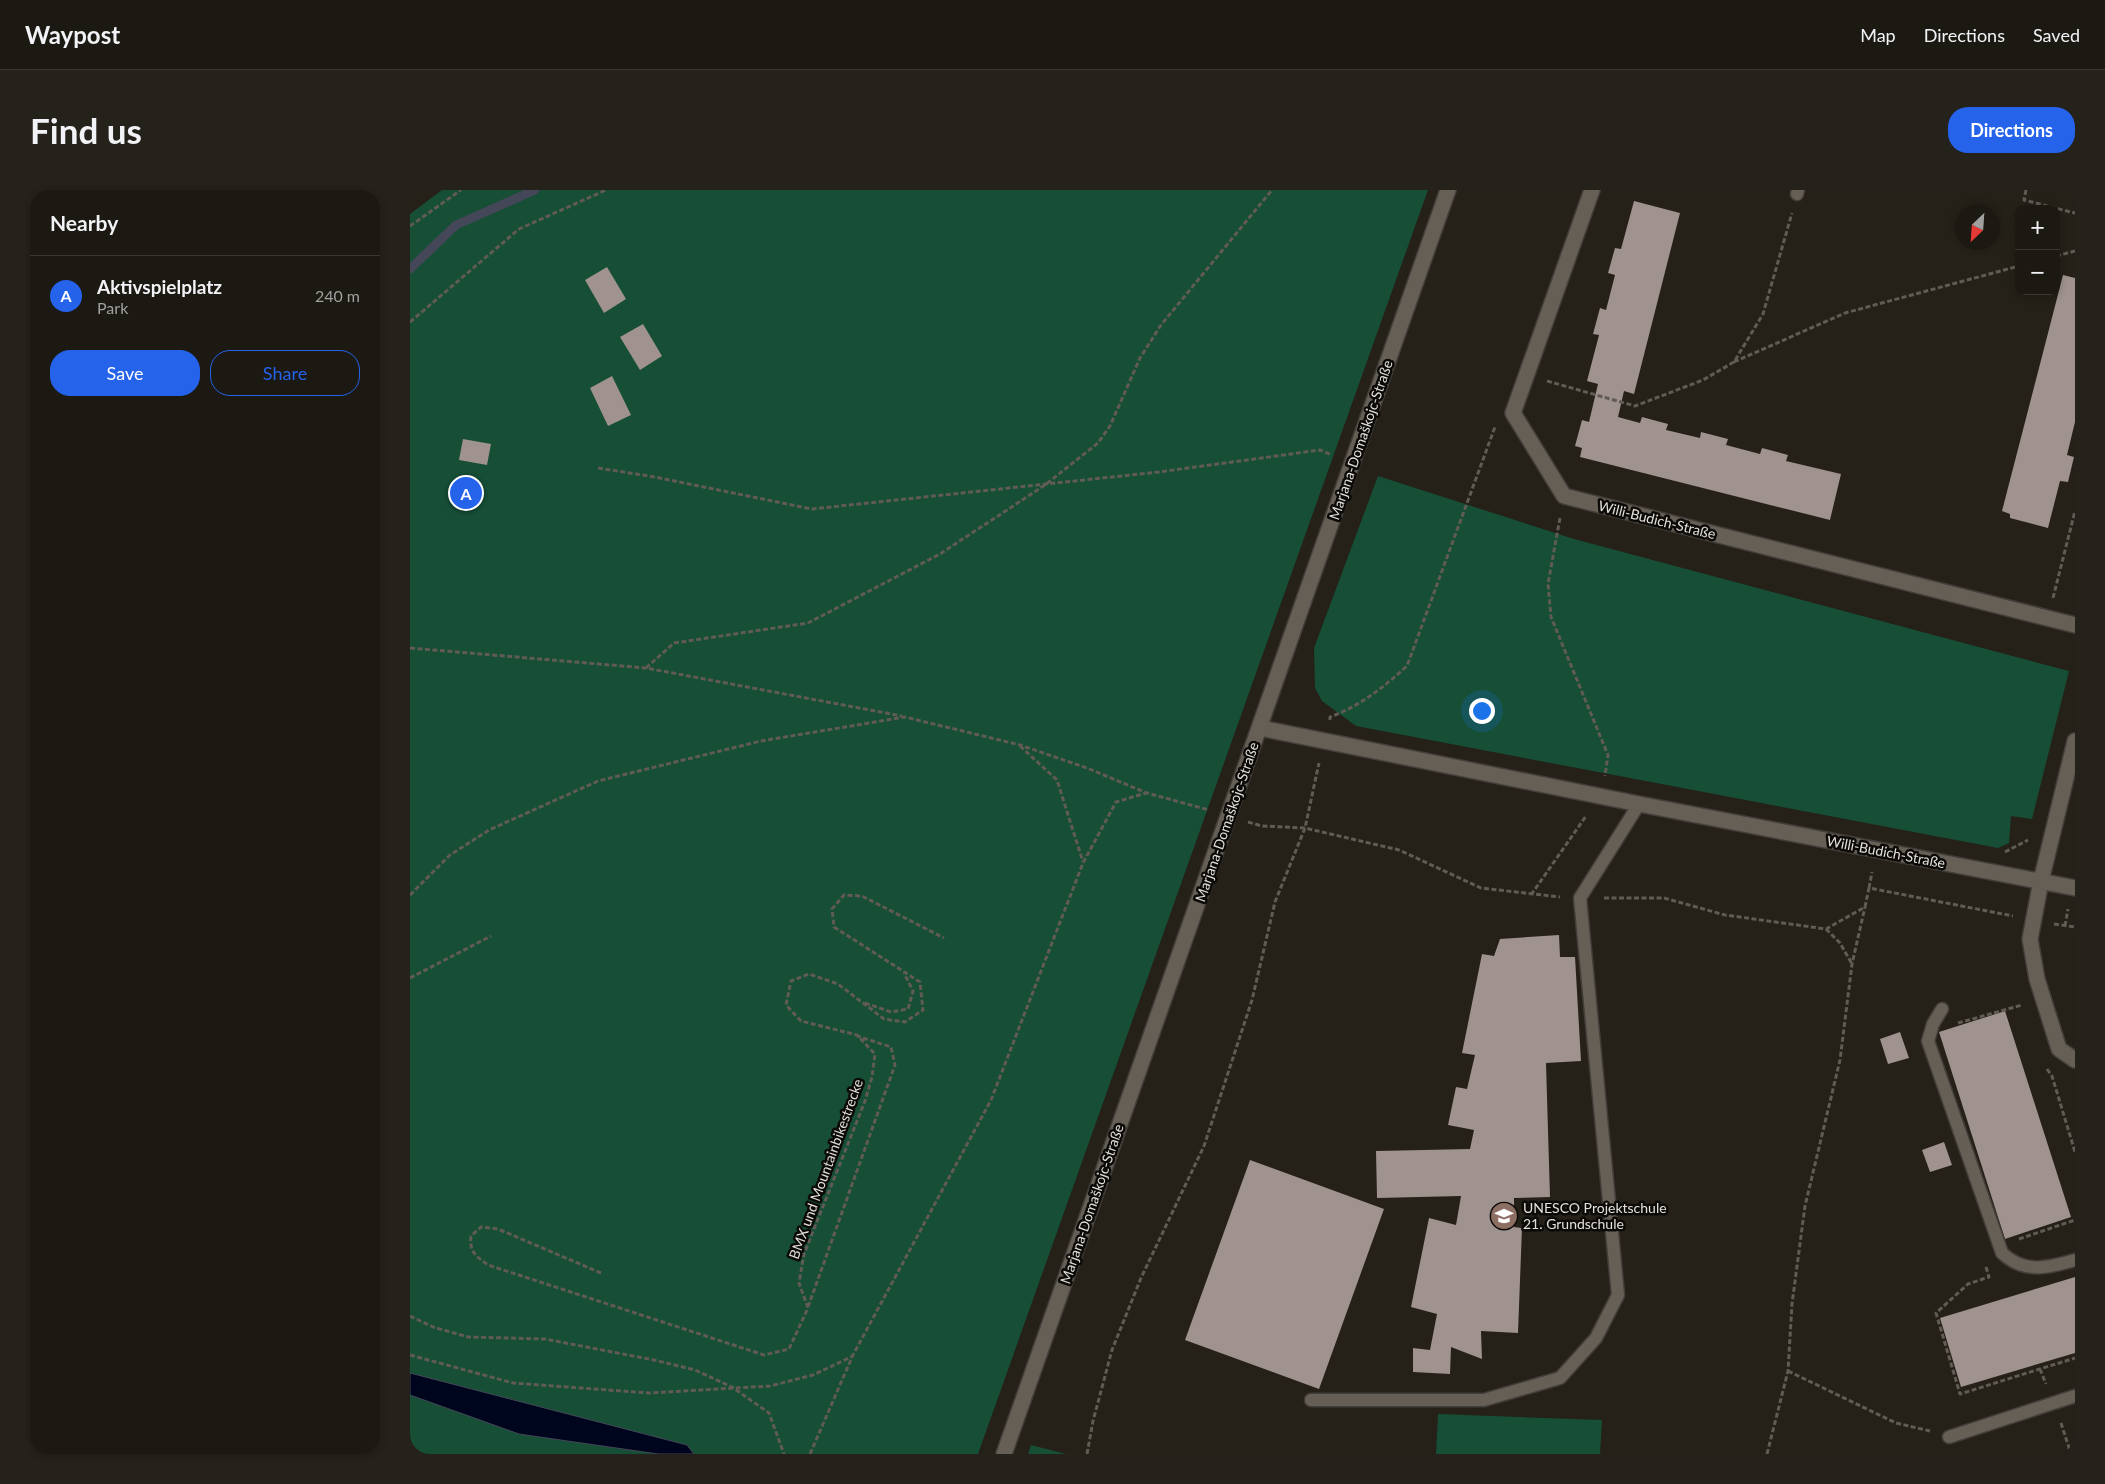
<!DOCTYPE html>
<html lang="en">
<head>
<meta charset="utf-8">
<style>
	body { margin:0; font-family:Lato,sans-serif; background:#25211b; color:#f1f3f6 }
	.controls { position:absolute; right:15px; top:15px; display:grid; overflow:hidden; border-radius:10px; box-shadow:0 2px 8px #0003 }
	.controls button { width:45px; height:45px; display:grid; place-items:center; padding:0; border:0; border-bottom:1px solid #3a3732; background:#1c1812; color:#f1f3f6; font:25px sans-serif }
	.compass { position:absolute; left:1545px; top:15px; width:45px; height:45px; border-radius:50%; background:#1c1812; box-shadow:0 2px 8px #0003; rotate:205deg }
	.you { position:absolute; left:1071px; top:520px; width:18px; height:18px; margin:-12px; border:4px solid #fff; border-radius:50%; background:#1a73e8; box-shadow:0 0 0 8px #1a73e833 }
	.badge { display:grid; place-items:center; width:32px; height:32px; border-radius:50%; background:#2563eb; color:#fff; font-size:16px; font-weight:700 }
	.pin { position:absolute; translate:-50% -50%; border:2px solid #fff; box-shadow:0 1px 5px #0006 }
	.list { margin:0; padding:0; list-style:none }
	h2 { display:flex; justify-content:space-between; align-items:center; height:65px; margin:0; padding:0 20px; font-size:21px }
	h2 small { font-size:16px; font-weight:400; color:#a0a09f }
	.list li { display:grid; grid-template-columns:32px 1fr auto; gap:15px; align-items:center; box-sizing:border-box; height:80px; padding:0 20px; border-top:1px solid #3a3732 }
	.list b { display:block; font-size:19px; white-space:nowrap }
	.list p { margin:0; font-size:16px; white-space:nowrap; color:#a0a09f }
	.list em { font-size:16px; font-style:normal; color:#a0a09f }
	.actions { display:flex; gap:10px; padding:15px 20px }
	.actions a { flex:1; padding:11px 0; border:1px solid #2563eb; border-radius:20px; text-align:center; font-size:18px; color:#2563eb }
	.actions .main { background:#2563eb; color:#fff }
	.map { position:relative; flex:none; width:1665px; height:1264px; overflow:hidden; border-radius:20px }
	header { display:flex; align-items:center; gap:30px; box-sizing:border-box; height:70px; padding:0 25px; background:#1c1812; border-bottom:1px solid #3a3732 }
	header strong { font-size:24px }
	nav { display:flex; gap:28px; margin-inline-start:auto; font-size:18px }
	.intro { display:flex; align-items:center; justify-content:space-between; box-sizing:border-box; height:120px; padding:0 30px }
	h1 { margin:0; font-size:35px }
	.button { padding:12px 22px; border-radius:20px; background:#2563eb; color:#fff; font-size:18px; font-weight:700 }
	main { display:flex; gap:30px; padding:0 30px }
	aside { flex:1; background:#1c1812; border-radius:20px; box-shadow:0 2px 8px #0003 }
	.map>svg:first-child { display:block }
	.green { fill:#164e36 }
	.water { fill:#00051e; stroke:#444757 }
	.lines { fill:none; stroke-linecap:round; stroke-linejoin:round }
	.stream { stroke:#444757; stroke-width:9 }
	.building { fill:#9f928f }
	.service-casing { stroke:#413d38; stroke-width:15 }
	.minor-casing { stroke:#413d38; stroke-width:18 }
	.tertiary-casing { stroke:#413d38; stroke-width:18 }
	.path { stroke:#605b54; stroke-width:3; stroke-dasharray:5 2.5; stroke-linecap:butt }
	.service { stroke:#655f56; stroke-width:12 }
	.minor { stroke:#655f56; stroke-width:15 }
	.tertiary { stroke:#655f56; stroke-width:15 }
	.labels { text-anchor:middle; stroke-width:5; stroke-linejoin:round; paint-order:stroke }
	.street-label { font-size:14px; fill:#e4e0db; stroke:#0c0a07 }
	.poi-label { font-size:14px; fill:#e4e0db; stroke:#0c0a07; text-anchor:start }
</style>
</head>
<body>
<header>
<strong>Waypost</strong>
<nav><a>Map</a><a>Directions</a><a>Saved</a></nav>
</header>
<div class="intro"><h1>Find us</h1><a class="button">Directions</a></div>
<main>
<aside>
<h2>Nearby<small></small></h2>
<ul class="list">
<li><span class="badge">A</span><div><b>Aktivspielplatz</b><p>Park</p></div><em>240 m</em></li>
</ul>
<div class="actions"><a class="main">Save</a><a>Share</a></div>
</aside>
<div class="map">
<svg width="1665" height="1264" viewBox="0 0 1665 1264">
	<rect width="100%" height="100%" fill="#252018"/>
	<path class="green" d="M32,0h986l-450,1264h-568v-1240z
		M968,286l196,63 495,132 -37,148 -21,-3 -2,27 -11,5 -642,-122 -34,-25 -7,-13 -1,-40z
		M1028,1224l164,6 -2,34h-164z
		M621,1255l35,9h-38z"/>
	<path class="water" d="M0,1183l277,72 7,9h-36l-139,-20 -109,-39z"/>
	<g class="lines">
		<path class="stream" d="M0,79l46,-44 79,-35"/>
	</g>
	<path class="building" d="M1224,11l46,12 -46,181 -10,-3 -6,26 22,6 2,-6 26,7 -2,6 34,8 1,-6 27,7 -2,6 34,9 2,-6 26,7 -2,6 55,13 -11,46 -250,-63 2,-9 -7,-2 7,-26 7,2 9,-38 -11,-3 12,-46 -6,-1 7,-26 6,2 9,-35 -7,-2 7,-25 6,1z
		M197,77l19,32 -22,14 -19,-33z
		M1653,85l12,3v144l-8,33 7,2 -6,25 -8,-1 -12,47 -38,-10v-4l-8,-3z
		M233,134l19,32 -22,14 -20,-33z
		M202,186l19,39 -23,11 -18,-38z
		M53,249l28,5 -4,21 -28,-5z
		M1149,745l1,22h15l6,104 -35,2 4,134 -36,1v29l8,1 -4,105 -37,-2 1,28 -31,-12 -1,27 -37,-2v-24l17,2 7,-36 -26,-7 18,-89 27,7 5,-29 -84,2 -1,-47 94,-2 4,-19 -26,-5 8,-38 11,2 8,-34 -13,-2 20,-99 12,2 6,-17z
		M1595,821l66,206 -66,22 -66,-207z
		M1490,842l9,26 -21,6 -8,-25z
		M1534,952l8,23 -22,7 -8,-22z
		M840,970l134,49 -65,180 -134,-49z
		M1665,1087v76l-114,34 -21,-69z"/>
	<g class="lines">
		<g class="service-casing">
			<path id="service" d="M1387,4l1,-4
				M1532,819l-9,15 -5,17 74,212c22,21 46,15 73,7
				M901,1210h173l76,-22 36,-40 22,-43 -38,-397 59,-94
				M1539,1247l126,-41"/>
		</g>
		<g class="minor-casing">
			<path id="minor" d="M1182,0l-79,223 51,83 511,129
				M850,538l379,76 436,84
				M1665,551l-34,140 -11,58 7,40 22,70 16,11"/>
		</g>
		<g class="tertiary-casing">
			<path id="tertiary" d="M594,1264l444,-1264"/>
		</g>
		<path class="path" d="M1616,0l-2,10 51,13
			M0,36l51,-36
			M1646,66l19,-5
			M0,132l109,-93 87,-39
			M1324,172l111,-49 174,-47
			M1137,191l88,25 68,-26 31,-18 29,-48 29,-101
			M188,278l57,9 157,32 347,-37 161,-22 12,5
			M1150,328l-12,66 3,33 57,138 -3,21
			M1643,408l22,-87
			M0,458l236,20 256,48
			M236,478l28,-25 134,-20 132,-69 105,-69 53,-42 12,-17 30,-68 21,-33 111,-135
			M920,530v-3c30,-11 54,-30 77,-51l88,-239
			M610,556l37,34 26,82
			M838,632l14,4 43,2 94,22 82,38 79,9
			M1595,662l23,-12
			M1459,698l3,-16
			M0,705l40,-40 39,-25 109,-49 163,-40 144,-24 115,28 67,23 60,25 62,17
			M1121,705l55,-79
			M1194,708h60l61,17 101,14 39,-22 4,-19 144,28
			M1644,734l21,3
			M1655,736l3,-17
			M1416,739l14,14 12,21
			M0,788l81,-42
			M455,813l26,9 17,-3 5,-18 -9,-18
			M1548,833l64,-18
			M1637,879l5,7 23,76
			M1609,1049l56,-19
			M1576,1077l3,10 -21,7 -32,29 24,81 115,-36
			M191,1083l-103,-44 -17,-2 -10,9c-2,16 5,20 17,29l276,90 25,-6 19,-41 -9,-25 5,-29 61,-153 7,-24 3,-23 -18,-19 -56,-14 -15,-16 5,-24 18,-7 29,10 46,35 21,3 18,-12 -3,-28 -86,-55 -2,-18 12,-14 18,1 82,42
			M398,1117l87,-242 -4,-18 -34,-11
			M0,1126l23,11 35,10 77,2 109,21 41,10 37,17 37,26 15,41
			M0,1165l103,28 136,10 121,-7 43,-11 40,-19
			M1630,1179l6,15
			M1378,1181l108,52 34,8
			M1651,1233l10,31
			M400,1264l43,-99 138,-255 92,-237 33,-61 30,-9
			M677,1264l6,-33 19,-71 29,-72 63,-132 48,-146 23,-98 30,-74 14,-65
			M1357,1264l21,-83 4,-67 13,-98 35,-146 12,-96 13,-57"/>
		<use href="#service" class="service"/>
		<use href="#minor" class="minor"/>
		<use href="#tertiary" class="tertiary"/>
	</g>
	<defs>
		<g id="school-disc" transform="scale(1.4375)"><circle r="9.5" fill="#8d6e63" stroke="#0c0a07"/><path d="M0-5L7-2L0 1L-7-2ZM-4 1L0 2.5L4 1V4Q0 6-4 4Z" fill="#fff"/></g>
	</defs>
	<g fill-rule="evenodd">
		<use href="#school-disc" x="1094" y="1026"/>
	</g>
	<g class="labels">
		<g class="street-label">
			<text transform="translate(951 250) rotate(-71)" y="5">Marjana-Domaškojc-Straße</text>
			<text transform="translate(1247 330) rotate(14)" y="5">Willi-Budich-Straße</text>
			<text transform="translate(817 632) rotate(-71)" y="5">Marjana-Domaškojc-Straße</text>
			<text transform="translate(1476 662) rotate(11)" y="5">Willi-Budich-Straße</text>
			<text transform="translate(416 979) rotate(-70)" y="5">BMX und Mountainbikestrecke</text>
			<text transform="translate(682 1014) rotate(-71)" y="5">Marjana-Domaškojc-Straße</text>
		</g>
		<g class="poi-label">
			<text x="1113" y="1023">UNESCO Projektschule<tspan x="1113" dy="16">21. Grundschule</tspan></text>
		</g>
	</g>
</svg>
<div class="controls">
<button>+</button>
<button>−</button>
</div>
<svg class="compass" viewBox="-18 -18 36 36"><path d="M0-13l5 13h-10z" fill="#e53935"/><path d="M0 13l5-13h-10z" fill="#a0a09f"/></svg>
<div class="you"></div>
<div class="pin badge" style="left:56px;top:303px">A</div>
</div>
</main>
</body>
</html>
